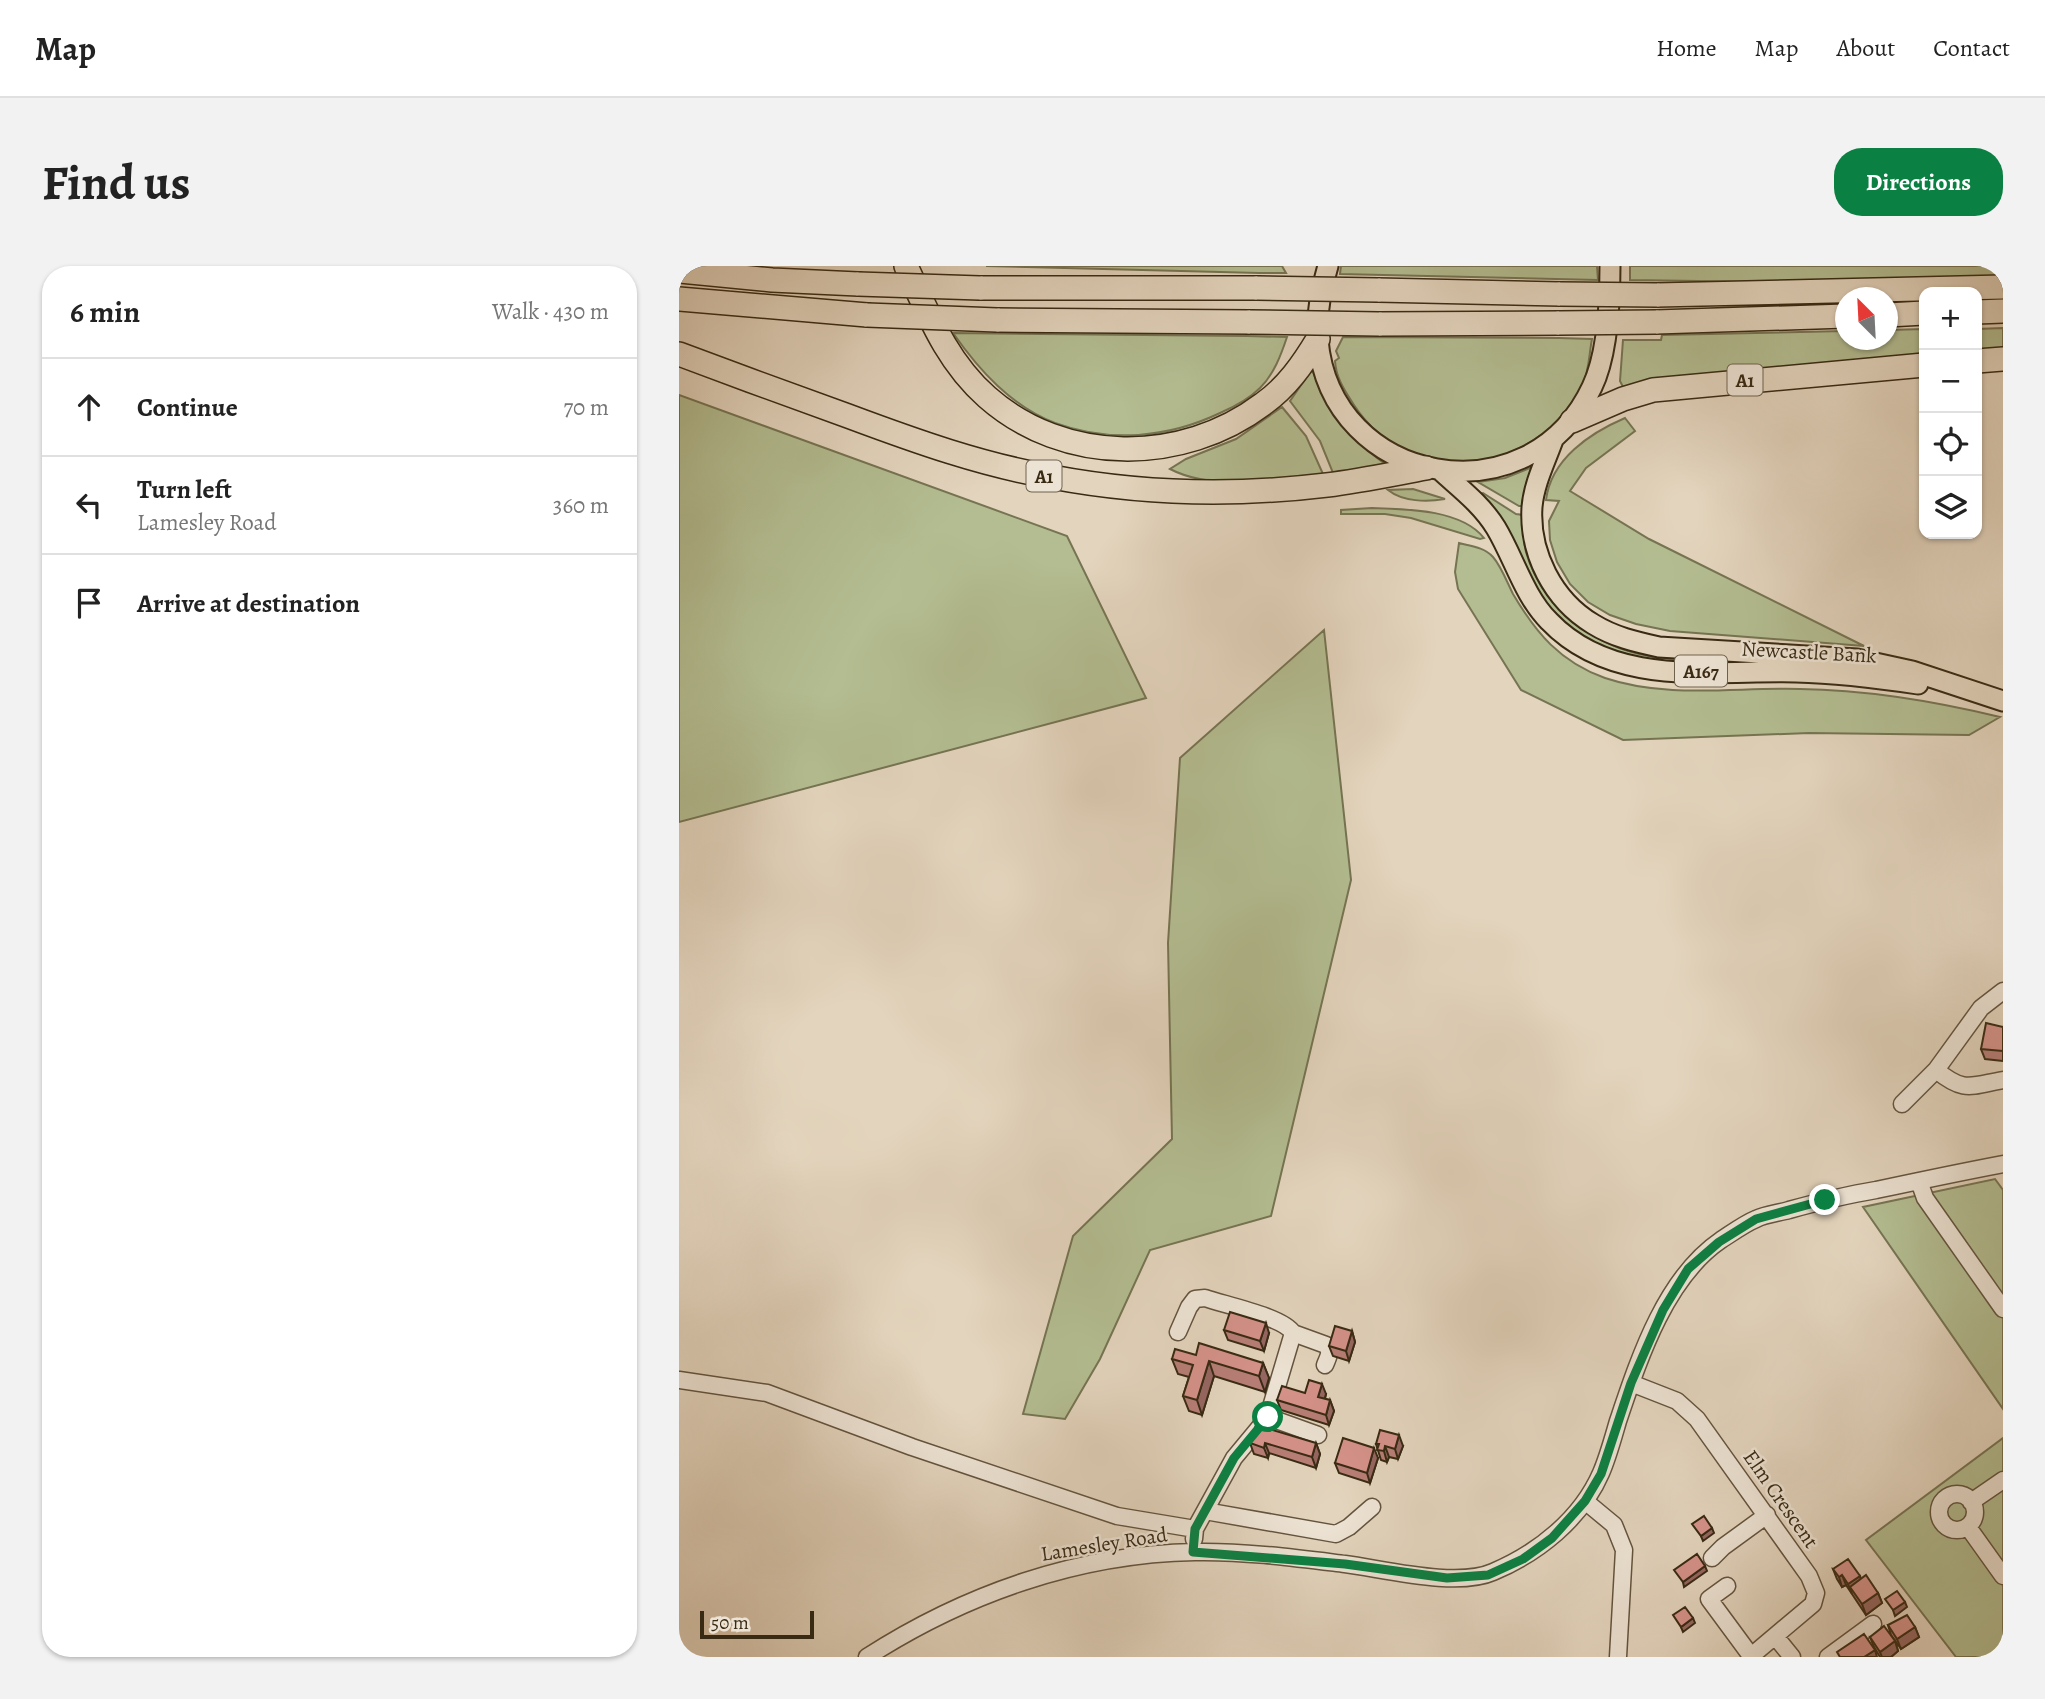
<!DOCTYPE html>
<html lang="en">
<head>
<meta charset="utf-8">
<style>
	body { margin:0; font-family:Alegreya,serif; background:#f2f2f2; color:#222 }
	.controls { position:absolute; right:21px; top:21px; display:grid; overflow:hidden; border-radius:14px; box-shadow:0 2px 5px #0004 }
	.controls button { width:63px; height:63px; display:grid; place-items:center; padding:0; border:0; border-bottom:2px solid #e0e0e0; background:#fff; color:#222; font:35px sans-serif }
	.compass { position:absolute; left:1156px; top:21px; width:63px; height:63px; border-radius:50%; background:#fff; box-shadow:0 2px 5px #0004; rotate:336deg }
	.scale { position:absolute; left:21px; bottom:18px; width:114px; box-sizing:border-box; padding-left:7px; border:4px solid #392a14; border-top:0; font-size:19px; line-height:24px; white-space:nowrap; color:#392a14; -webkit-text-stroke:5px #ede3d4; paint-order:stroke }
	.stop { position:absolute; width:21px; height:21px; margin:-16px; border:5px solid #0b8043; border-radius:50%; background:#fff }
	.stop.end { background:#0b8043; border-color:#fff; box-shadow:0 2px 7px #0008 }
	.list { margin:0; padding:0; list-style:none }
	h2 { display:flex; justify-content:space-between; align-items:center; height:91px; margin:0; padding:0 28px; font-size:30px }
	h2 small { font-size:23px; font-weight:400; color:#767676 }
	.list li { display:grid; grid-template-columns:46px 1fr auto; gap:21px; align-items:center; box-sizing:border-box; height:98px; padding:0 28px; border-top:2px solid #e0e0e0 }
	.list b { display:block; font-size:26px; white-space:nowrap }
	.list p { margin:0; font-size:23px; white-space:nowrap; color:#767676 }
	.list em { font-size:23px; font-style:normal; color:#767676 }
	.icon { flex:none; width:38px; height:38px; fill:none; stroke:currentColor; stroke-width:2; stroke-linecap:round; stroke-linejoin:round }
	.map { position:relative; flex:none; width:1324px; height:1391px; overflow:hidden; border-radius:28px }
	header { display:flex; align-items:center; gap:42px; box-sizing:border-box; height:98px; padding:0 35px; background:#fff; border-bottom:2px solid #e0e0e0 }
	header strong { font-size:33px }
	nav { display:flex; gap:38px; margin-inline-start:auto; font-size:24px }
	.intro { display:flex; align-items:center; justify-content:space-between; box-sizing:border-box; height:168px; padding:0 42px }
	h1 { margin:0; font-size:49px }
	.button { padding:18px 32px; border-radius:28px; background:#0b8043; color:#fff; font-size:24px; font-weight:700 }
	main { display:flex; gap:42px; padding:0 42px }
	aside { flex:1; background:#fff; border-radius:28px; box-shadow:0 2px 5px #0004 }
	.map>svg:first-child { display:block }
	.green { fill:#b3bd91; stroke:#767452; stroke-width:2 }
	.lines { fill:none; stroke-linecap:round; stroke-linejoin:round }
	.minor-casing { stroke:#64543e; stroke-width:19 }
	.major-casing { stroke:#392a14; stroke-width:23 }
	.highway-casing { stroke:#392a14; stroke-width:26 }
	.minor { stroke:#ede3d4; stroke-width:16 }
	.major { stroke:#e3d4bd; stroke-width:19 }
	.highway { stroke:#e3d4bd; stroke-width:23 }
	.highway-bridge-casing { stroke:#392a14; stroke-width:26; stroke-linecap:butt }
	.highway-bridge { stroke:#e3d4bd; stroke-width:23 }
	.wall { fill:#b77e77; stroke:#392a14; stroke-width:2 }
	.shaded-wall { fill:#956661; stroke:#392a14; stroke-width:2 }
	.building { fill:#d5928a; stroke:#392a14; stroke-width:2 }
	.route { stroke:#0b8043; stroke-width:9 }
	.labels { text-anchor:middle; stroke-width:5; stroke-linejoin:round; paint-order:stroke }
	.shield { fill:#ede3d4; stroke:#6f624e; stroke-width:2 }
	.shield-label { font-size:19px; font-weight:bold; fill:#392a14 }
	.street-label { font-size:21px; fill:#392a14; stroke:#ede3d4 }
</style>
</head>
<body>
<header>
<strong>Map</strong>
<nav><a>Home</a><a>Map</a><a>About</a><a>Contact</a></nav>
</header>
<div class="intro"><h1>Find us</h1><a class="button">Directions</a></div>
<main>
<aside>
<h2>6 min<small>Walk · 430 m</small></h2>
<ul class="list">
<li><svg class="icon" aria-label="ahead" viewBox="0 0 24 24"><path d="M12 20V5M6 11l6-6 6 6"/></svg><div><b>Continue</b></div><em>70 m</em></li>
<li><svg class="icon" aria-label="left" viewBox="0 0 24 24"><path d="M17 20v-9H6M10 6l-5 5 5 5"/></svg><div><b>Turn left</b><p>Lamesley Road</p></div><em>360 m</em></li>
<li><svg class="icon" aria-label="arrive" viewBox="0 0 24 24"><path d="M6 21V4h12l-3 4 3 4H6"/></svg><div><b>Arrive at destination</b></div></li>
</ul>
</aside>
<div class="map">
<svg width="1324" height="1391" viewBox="0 0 1324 1391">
	<rect width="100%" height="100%" fill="#e3d4bd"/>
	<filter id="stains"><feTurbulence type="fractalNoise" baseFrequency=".00286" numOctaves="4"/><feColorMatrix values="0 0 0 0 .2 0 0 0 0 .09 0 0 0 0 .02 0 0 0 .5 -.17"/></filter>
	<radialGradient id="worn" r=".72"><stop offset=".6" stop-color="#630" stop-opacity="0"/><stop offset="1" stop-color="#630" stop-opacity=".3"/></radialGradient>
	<path class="green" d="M307,0h296l4,7h-27z
		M662,0h256l1,14 -258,-6z
		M951,0h373v11l-237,5 -136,-2z
		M1324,62v21l-26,2v-22z
		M1245,63v26l-301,32 -3,-6 3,-41h38l1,-5 183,-4 1,9h42v-10z
		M274,67l294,3 40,1c-6,18 -13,37 -27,51 -11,11 -26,19 -40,25 -52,25 -111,30 -165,10 -44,-17 -76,-53 -102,-90z
		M664,71l216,1 33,1c-3,15 -3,34 -10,47 -46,90 -171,106 -228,19 -9,-14 -18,-27 -19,-44l4,-3 -3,-7z
		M632,105l2,1c17,46 33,62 72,92l-2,2 -50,7 -13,-32 -30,-40z
		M0,129l388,141 79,162 -467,124z
		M603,141l24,29 17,38c-46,7 -111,17 -153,-5l16,-10 50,-20z
		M946,152l10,13 -49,37 -16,23 79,48 215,107 -194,-15 -34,-7 -26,-9 -22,-13 -18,-18 -13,-22 -7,-22 -1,-19 10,-20 -13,-1c5,-41 44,-67 79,-82z
		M856,200l-11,40h-5l-41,-24 27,-4z
		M734,223l32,10c-18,3 -42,3 -57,-9z
		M804,227l33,21 7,1c1,12 0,26 3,37 18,61 76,100 137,106 18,2 36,2 54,3l-1,3 -64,-3 -35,-7 -29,-11 -35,-28 -74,-121z
		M693,242c33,1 89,1 112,30l-4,1 -69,-21 -26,-4h-44v-4z
		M780,277c11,3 25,4 34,14 8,9 14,25 20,37 23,39 47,68 92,84 62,21 131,9 195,11 69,1 134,12 200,28l-31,18 -160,-2 -186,7 -102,-50 -63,-101 -3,-17z
		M645,364l27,250 -80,336 -121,34 -50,109 -35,60 -42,-5 50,-178 99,-97 -4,-196 12,-185z
		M1316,913l8,11v219l-140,-202z
		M1324,1172v219h-47l-90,-117z"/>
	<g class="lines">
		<g class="minor-casing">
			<path id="minor" d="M1257,804c28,23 34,16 67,10
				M1223,838l34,-34 45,-62 22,-17
				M1240,915l6,17 78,111
				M499,1066l11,-25 6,-8 10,-1c20,7 79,19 88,35l-25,84 -34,41 -39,71 -1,10
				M614,1067l33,12c6,7 2,12 -1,20
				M0,1114l88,13 145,54 205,69 78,13
				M952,1117l46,18 20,18 112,157 7,17 -3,11 -63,53
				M589,1151l50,18
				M1260 1246a18 18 0 1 1 36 0a18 18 0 1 1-36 0Z
				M906,1235l29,24 10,25 -6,107
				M1292,1236l32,-22
				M526,1245l131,23 13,-7 23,-20
				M1289,1261l35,49
				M1033,1292l11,-11 44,-32
				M1048,1320l-18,13 42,57
				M1096,1370l17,21
				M188,1391c98,-63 211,-103 328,-105 49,-1 101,6 150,12 39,5 112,24 148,8 45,-19 88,-53 108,-99 7,-16 12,-35 17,-52 21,-62 47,-143 103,-181 11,-7 23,-16 35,-21 10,-5 23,-6 33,-9 29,-8 57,-15 87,-20 42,-9 85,-18 127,-26
				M1149,1391l45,-33"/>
		</g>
		<g class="major-casing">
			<path id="major" d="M649,0c-7,23 -12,49 -10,74 13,146 211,182 274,47 16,-33 18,-85 18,-121
				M874,174c-8,22 -19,44 -21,67 -3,46 21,93 61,117 21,13 43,18 66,23l198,12 55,12 91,30
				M762,205c20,18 41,34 55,57 18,30 28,68 53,93 64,67 163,49 247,51 41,1 82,6 122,12"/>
		</g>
		<g class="highway-casing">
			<path id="highway" d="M227,0c22,47 40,95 81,131 77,68 195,68 276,7 24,-17 40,-40 55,-65
				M0,5l93,9 86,4
				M301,22h277
				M699,24l182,4
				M978,29l346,-8
				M0,33l188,16
				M1298,46l26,-1
				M1209,49l36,-2
				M318,54l253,2
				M977,56l190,-6
				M700,58l180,-1
				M0,88c56,21 113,42 169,62 67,25 134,49 204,61 90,17 184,19 275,8 33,-4 66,-11 99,-17
				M1298,95l26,-2
				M893,155l51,-22 30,-9 271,-25"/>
		</g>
		<use href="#minor" class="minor"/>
		<use href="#major" class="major"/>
		<use href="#highway" class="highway"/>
		<g class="highway-bridge-casing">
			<path id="highway-bridge" d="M179,18l122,4
				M578,22l121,2
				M881,28l97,1
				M188,49l130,5
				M571,56l129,2
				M880,57l97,-1"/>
		</g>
		<use href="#highway-bridge" class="highway-bridge"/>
	</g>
	<path class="wall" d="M1324,761v34l-18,-2 -4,-10z
		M545,1064l45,3 -5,18 -36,-11z
		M673,1065l3,11 -6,19 -16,-5 -4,-10z
		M517,1089l67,8 6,15 -4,14 -51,-16 -12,39 -13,-4 -6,-15 6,-19 -11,-3 -6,-15z
		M626,1127l21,1 -1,5 5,1 4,11 -5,14 -48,-15 -4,-10z
		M571,1177h66l4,11 -4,14 -47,-15 -1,5 -14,-4z
		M697,1178l27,2 -5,13 -9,-2 -2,5 -6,-2z
		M699,1192l-8,25 -31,-10 -4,-10z
		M1154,1303l28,10 17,14 4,10 -16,12 -20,-30 -4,2 -5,-8z
		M1209,1359l27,2 4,10 -18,12 -10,-14z
		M1191,1371l25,4 3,10 -7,6h-11l-6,-10z"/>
	<path class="shaded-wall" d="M587,1057l3,10 -5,18 -4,-10z
		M673,1065l3,11 -6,19 -3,-10z
		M530,1095l5,15 -12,39 -5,-15z
		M584,1097l6,15 -4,14 -6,-16z
		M643,1118l4,10 -4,13 -4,-10z
		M651,1134l4,11 -5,14 -3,-10z
		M720,1169l4,11 -5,13 -3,-10z
		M586,1177l4,10 -1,5 -4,-10z
		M637,1177l4,11 -4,14 -4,-11z
		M706,1180l4,11 -2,5 -3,-11z
		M695,1182l4,10 -8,25 -3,-10z
		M1033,1262l2,5 -11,8 -2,-5z
		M1026,1300l2,5 -23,16 -1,-5z
		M1163,1309l4,10 -4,2 -3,-10z
		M1181,1310l3,11h-13l2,7 -4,-10z
		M1199,1327l4,10 -16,12 -4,-11z
		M1226,1336l2,5 -12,9 -2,-6z
		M1014,1352l2,5 -12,9 -2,-5z
		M1236,1361l4,10 -18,12 -4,-10z
		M1216,1375l3,10 -7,6h-9l-2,-5z
		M1196,1384l2,7h-13z"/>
	<path class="building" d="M1307,757l17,4v24l-22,-2z
		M551,1046l36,11 -6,18 -36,-11z
		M656,1060l17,5 -6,20 -17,-5z
		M520,1077l64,20 -4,13 -50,-15 -12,39 -14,-4 10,-31 -21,-6 3,-10 21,6z
		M630,1114l13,4 -4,13 12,3 -4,15 -49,-15 5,-14 23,7z
		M577,1159l60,18 -4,14 -47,-14 -1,5 -14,-5z
		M701,1164l19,5 -4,14 -10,-3 -1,5 -7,-1 2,-6h-3z
		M664,1172l31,10 -7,25 -32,-10z
		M1025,1250l8,12 -11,8 -9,-12z
		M1018,1288l8,12 -22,16 -9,-12z
		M1169,1293l12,17 -12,8 -6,-9 -3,2 -6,-8z
		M1187,1309l12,18 -16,11 -12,-17z
		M1218,1325l8,11 -12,8 -8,-11z
		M1006,1341l8,11 -12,9 -8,-12z
		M1228,1349l8,12 -18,12 -9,-14z
		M1205,1360l11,15 -15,11 -10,-15z
		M1185,1368l11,16 -11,7h-24l-3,-5z"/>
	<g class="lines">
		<path class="route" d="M589,1151l-34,41 -39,71 -2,23 152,12 102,14 41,-3 35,-16 29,-21 33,-37 16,-27 30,-91 32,-73 25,-41 31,-27 37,-23 69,-19"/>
	</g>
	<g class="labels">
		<g class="shield">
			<rect x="1048.5" y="98.5" width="35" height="31" rx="5"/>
			<rect x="347.5" y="194.5" width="35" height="31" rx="5"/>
			<rect x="996" y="389.5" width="52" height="31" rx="5"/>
		</g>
		<g class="shield-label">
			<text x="1066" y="121">A1</text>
			<text x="365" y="217">A1</text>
			<text x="1022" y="412">A167</text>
		</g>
		<g class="street-label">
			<text transform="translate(1130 386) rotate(3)" y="7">Newcastle Bank</text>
			<text transform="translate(1102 1233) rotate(55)" y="7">Elm Crescent</text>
			<text transform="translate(425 1278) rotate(-9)" y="7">Lamesley Road</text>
		</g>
	</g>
	<rect width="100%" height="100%" filter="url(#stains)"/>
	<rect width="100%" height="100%" fill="url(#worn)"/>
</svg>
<div class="controls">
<button>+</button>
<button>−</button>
<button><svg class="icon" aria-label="locate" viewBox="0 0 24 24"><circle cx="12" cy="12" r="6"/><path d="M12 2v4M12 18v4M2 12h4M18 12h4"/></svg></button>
<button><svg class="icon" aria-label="layers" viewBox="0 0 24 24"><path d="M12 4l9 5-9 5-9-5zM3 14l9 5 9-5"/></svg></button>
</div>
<svg class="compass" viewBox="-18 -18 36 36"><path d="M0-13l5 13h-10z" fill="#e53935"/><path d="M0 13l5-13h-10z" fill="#767676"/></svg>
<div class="scale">50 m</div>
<div class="stop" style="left:589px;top:1151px"></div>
<div class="stop end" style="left:1146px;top:934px"></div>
</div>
</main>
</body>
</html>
